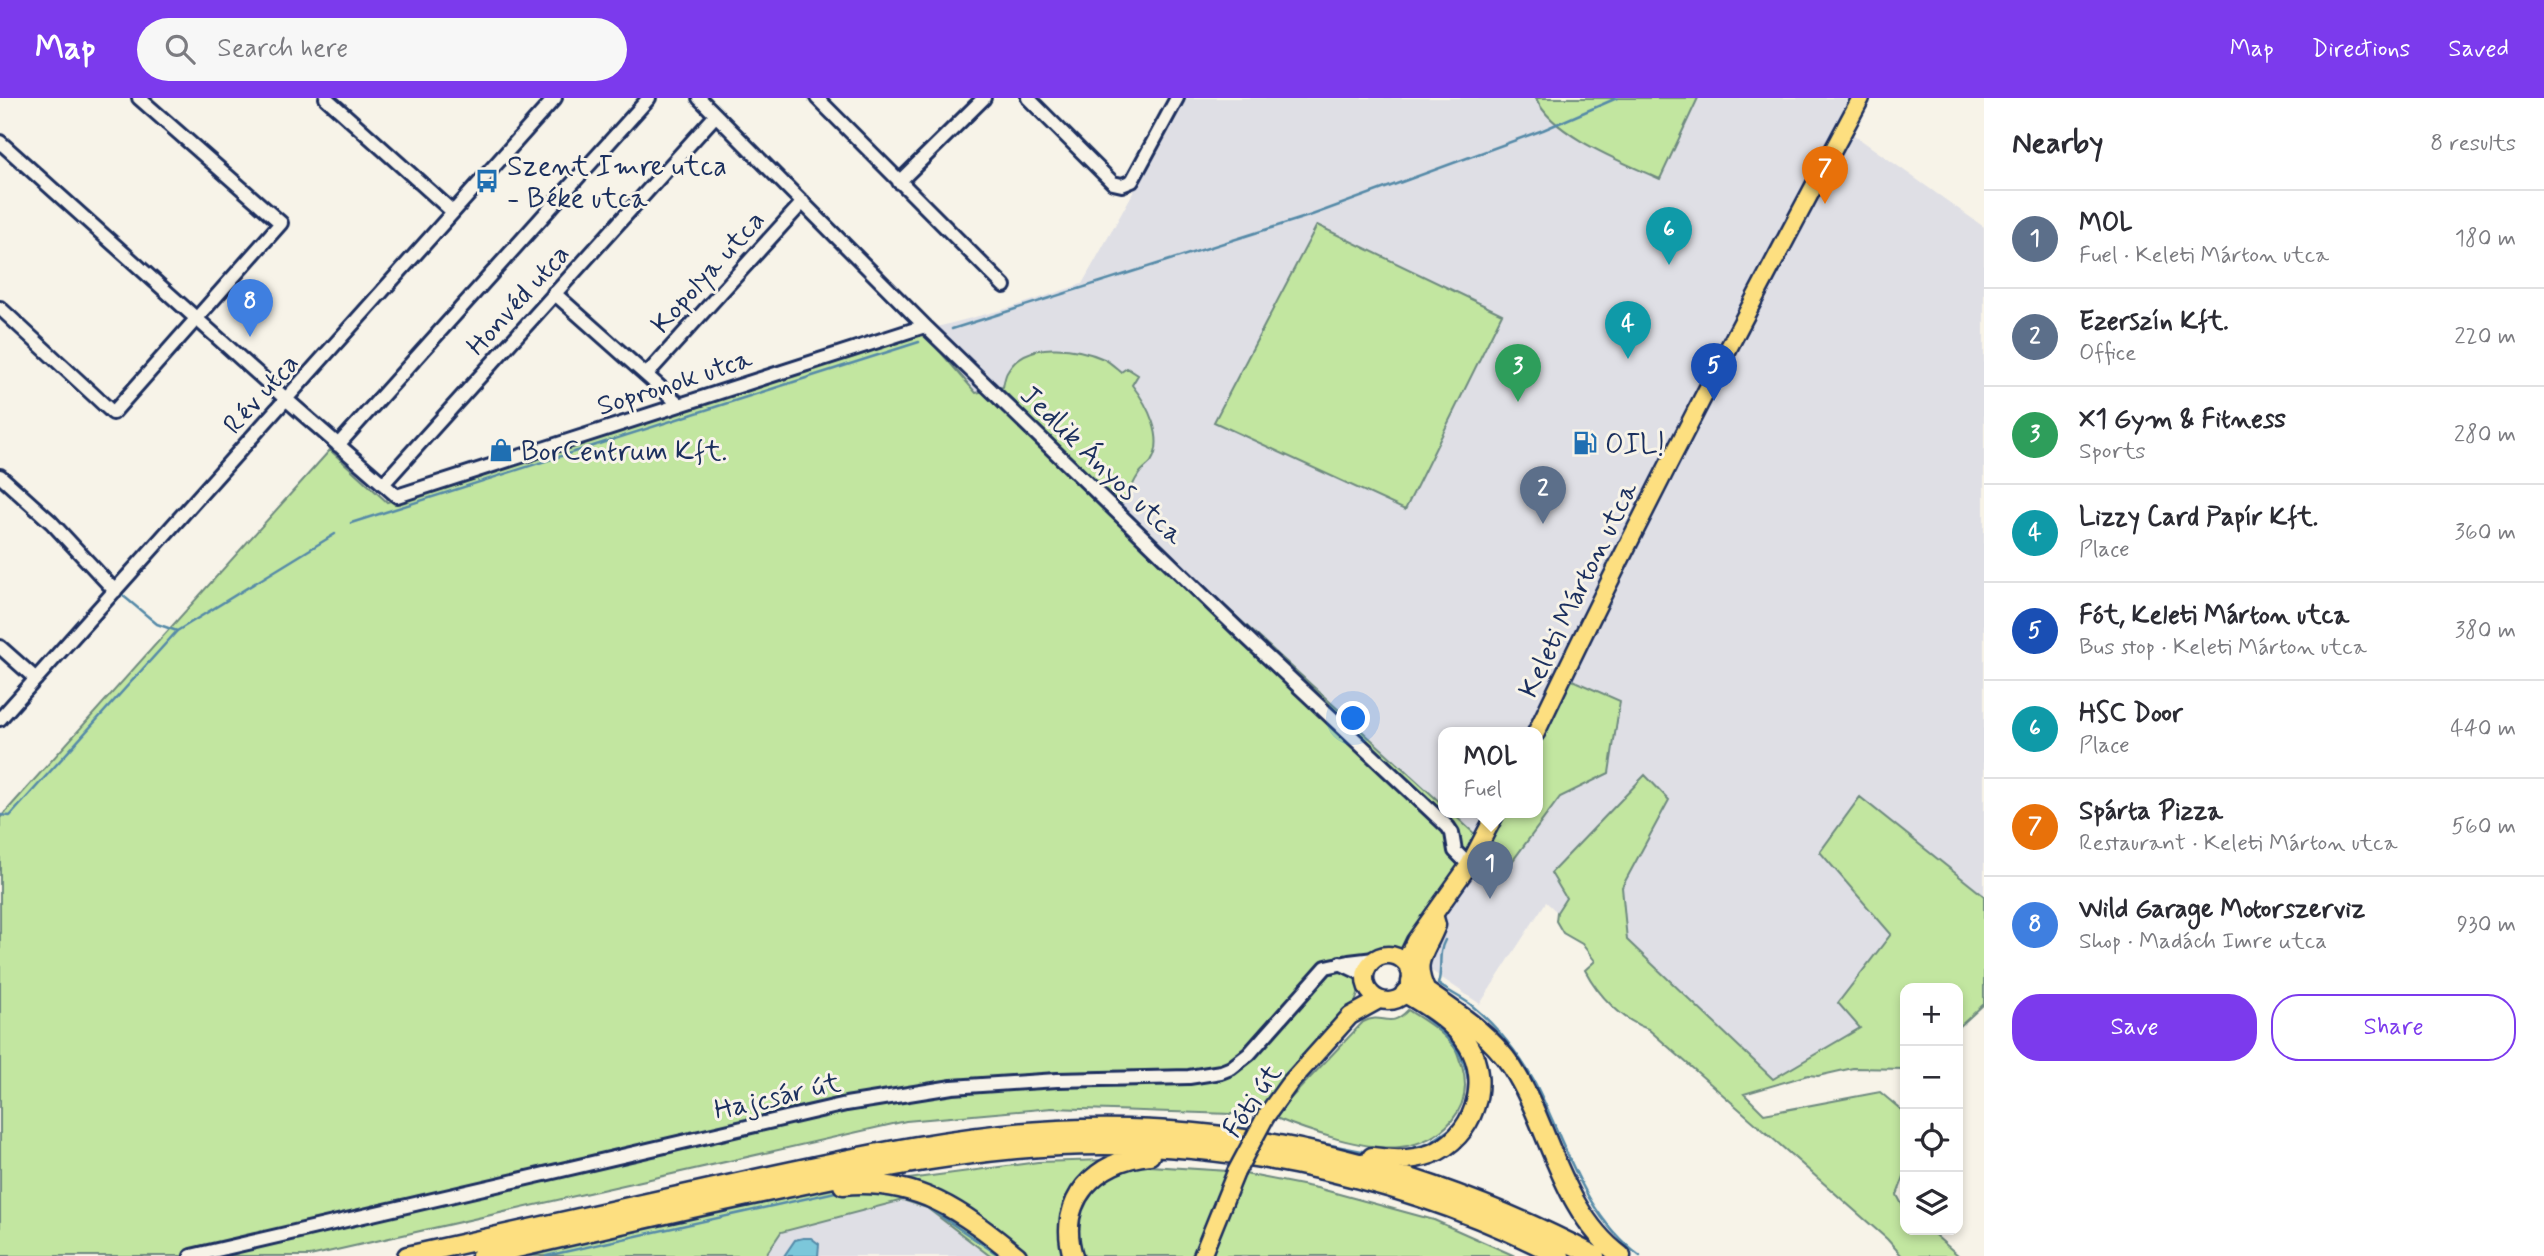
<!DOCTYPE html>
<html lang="en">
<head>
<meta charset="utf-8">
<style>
	body { margin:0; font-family:Mynerve,sans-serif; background:#f7f7f7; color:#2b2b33 }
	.controls { position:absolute; right:21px; bottom:21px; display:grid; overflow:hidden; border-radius:14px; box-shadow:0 4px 10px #0003 }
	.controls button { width:63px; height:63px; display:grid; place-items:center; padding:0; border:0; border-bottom:2px solid #e1e1e2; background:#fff; color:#2b2b33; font:35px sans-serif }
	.you { position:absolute; left:1354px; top:621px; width:24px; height:24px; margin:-18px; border:5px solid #fff; border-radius:50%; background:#1a73e8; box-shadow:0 0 0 10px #1a73e833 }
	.badge { display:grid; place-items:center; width:46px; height:46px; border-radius:50%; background:#7c3aed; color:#fff; font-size:23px; font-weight:700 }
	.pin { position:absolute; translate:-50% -58px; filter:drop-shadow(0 2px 4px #0008) }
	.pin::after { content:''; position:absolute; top:37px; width:24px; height:21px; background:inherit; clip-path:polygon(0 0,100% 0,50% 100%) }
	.popup { position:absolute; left:1438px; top:629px; width:105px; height:91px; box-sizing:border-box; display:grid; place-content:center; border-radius:14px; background:#fff; filter:drop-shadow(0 2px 5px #0005); font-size:23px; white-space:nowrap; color:#7c7c81 }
	.popup b { font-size:26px; color:#2b2b33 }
	.popup::after { content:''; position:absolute; left:50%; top:100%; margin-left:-14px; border:14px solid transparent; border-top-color:#fff }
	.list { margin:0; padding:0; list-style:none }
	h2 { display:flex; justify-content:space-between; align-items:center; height:91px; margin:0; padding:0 28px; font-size:30px }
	h2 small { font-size:23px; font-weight:400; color:#7c7c81 }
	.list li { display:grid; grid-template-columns:46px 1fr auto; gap:21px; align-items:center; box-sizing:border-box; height:98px; padding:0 28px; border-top:2px solid #e1e1e2 }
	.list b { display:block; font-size:26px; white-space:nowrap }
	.list p { margin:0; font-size:23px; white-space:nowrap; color:#7c7c81 }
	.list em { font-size:23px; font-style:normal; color:#7c7c81 }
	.actions { display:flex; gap:14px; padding:21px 28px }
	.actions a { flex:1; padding:16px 0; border:2px solid #7c3aed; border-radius:28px; text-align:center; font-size:24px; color:#7c3aed }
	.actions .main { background:#7c3aed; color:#fff }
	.icon { flex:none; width:38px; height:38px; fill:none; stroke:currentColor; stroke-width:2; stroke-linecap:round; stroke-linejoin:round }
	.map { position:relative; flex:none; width:1984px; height:1158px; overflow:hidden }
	header { display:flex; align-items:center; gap:42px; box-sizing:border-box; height:98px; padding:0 35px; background:#7c3aed; color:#fff }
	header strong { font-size:33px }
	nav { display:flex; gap:38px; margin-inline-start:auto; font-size:24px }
	.search { width:490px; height:63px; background:#f7f7f7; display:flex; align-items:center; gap:18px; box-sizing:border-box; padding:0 24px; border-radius:38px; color:#7c7c81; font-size:26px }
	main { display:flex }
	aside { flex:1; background:#fff }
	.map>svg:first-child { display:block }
	.built { fill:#dfdfe5 }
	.green { fill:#c2e6a0; stroke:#6e8a7f; stroke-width:2 }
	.water { fill:#7bc7da; stroke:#558aa8; stroke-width:2 }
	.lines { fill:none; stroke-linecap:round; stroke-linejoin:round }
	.stream { stroke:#558aa8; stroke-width:2.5 }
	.minor-casing { stroke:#1b2f5e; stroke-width:18 }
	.major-casing { stroke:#1b2f5e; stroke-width:21 }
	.highway-casing { stroke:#1b2f5e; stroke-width:23 }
	.minor { stroke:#f7f3e8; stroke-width:12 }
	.major { stroke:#fddf80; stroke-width:16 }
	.highway { stroke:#fddf80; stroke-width:18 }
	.major-bridge-casing { stroke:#1b2f5e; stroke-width:21; stroke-linecap:butt }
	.major-bridge { stroke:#fddf80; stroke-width:16 }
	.labels { text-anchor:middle; stroke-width:6; stroke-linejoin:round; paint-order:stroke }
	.poi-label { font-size:28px; fill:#1b2f5e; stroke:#f7f3e8; text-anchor:start }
	.street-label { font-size:28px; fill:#1b2f5e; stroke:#f7f3e8 }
</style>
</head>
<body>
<header>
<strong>Map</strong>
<div class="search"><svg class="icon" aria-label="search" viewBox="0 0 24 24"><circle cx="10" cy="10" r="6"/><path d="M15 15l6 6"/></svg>Search here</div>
<nav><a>Map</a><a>Directions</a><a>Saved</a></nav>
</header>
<main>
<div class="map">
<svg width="1984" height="1158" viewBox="0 0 1984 1158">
	<rect width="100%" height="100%" fill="#f7f3e8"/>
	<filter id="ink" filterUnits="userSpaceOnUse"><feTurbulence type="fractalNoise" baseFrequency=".0143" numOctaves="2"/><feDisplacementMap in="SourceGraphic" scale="14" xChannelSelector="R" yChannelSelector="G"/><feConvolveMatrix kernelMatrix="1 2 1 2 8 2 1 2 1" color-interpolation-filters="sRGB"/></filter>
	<g filter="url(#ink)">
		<path class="built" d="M1186,0h350l4,10 120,71 38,-81h151l-12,25 147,104v669l-125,-98 -38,54 71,82 -54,68 22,26 -87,52 -146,-140 -5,-53 47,-87 -103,98 -9,14 -11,-10 -66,102 -76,-52 76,-113 -28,-26h85v-80h-94v72l-240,-219 -49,-49 -36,-32 11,-7 10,-23 13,-14 -1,-44 -19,-32 6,-10 -16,-3 -114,-2 -5,17 -27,7 -54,-63 91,-24 69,-23z
			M903,1102l24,8 63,48h-225l16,-24z"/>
		<path class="green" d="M1536,0h162l-38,81c-35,-16 -109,-44 -124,-81z
			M1317,127l185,89 -97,196 -191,-88z
			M922,233l54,62 27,-6c1,-5 2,-12 5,-16 18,-31 67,-25 96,-12 6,3 12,9 17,13l6,-4 11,7 -6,10c15,19 34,54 19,77 -3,4 -9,7 -12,12 -9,13 -7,19 -20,31l35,32 49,49 240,219v8h9l27,25 15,-25h43v-76l33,-58 50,22 -11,72 -49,24 -49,66 -31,-24 -76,113 -7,5 -11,-8 -62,13 -90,111 25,-20 59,-72c14,-12 33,-19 44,0l-7,22 -94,112 -209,-7 -146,13 -596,135h-310v-438l330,-368 57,52z
			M1645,677l24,25 -47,87 5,53 146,139 87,-51 -22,-25 53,-69 -71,-82 40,-55 124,99v108l-26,24v-40h-53v81l-52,-1 -35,8 -10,-1 -64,19 20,20 116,-22 25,21v61l-8,21 8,15v20h24l30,26h-57l-15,-17 -239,-210c-26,-9 -50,-34 -63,-59l10,-9 -13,-17 -19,-11 -7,-12 1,-9 9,-14 -15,-25z
			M1408,912c16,10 34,21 46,37 4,5 5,13 8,19 13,43 -20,76 -62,81 -33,4 -93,-16 -124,-29l12,-17 75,-79c21,-11 25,9 45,-12z
			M1103,1062l-13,9 -13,15 -11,72h-40l-30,-23 -103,-52 145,-19z
			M1134,1067l94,6 -33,85h-119c-2,-31 -3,-59 27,-79 8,-6 21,-9 31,-12z
			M1245,1076l72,14 117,32 81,36h-304z
			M831,1089l56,2 68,28 54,39h-19l-63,-48 -24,-8 -122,32 -16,24h-249z"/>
		<path class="water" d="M803,1140h8l8,6 -1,12h-34l11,-16z"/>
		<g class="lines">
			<path class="stream" d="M952,231l360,-114 231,-85 74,-32
				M351,425l568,-181
				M121,496l36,30 20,7
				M0,717l10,1 167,-185 158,-97
				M1445,842c-8,14 -2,29 -7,44 10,7 22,13 32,20 25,20 50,51 65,79 31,60 48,132 105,173
				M1419,911l-2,3c31,23 51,40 52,81
				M1236,1029l17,3
				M1263,1034l104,20
				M1401,1053l27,-7 25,-17
				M905,1100l22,9 73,49
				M546,1158l294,-65"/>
			<g class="minor-casing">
				<path id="minor" d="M326,0l127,114
					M699,0l226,228 320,310 203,191 4,6 3,18 14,14
					M817,0l187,188
					M1028,0l85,85 9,2 10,-4 45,-83
					M0,44l287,258 110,96 528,-170
					M899,84l85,-84
					M554,195l126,112
					M0,210l113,105 168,-190 -142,-125
					M647,276l156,-172
					M338,347l311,-347
					M0,378l51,46 64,69
					M383,386l333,-369
					M0,549l36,32
					M0,621l555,-621
					M1340,865l25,12
					M191,1158l655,-152 106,-17 105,-7 132,-3 32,-5 10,-4 18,-14 77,-87 23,-5 25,-3"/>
			</g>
			<g class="major-casing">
				<path id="major" d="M1536,635c102,-215 213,-426 325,-635
					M1365 880a23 23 0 1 1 46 0a23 23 0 1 1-46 0Z
					M1405,864l10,-21 54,-76 27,-52
					M1266,1018l23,-32 61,-68 29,-16
					M1202,1158l34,-84"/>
			</g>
			<g class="highway-casing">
				<path id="highway" d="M1411,883c37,27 75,47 101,86 38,59 49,145 109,189
					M1426,894c-15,-32 -1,-38 10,-67l-2,-7
					M1372,1059c19,3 40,4 59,-3 42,-16 61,-71 37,-109 -15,-24 -39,-38 -63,-52
					M843,1087c74,-7 119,26 174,71
					M407,1158c110,-25 220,-49 330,-73 107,-23 211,-48 321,-53 187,-10 371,39 537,126
					M481,1158c103,-23 206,-48 310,-69 74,-16 149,-31 225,-38 186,-17 378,22 544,107
					M1073,1158c-17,-56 23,-96 77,-101"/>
			</g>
			<use href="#minor" class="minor"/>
			<use href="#major" class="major"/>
			<use href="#highway" class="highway"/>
			<g class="major-bridge-casing">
				<path id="major-bridge" d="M1236,1074l30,-56"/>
			</g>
			<use href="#major-bridge" class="major-bridge"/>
		</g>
	</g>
	<defs>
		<g id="bus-bare" transform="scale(1.89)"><path d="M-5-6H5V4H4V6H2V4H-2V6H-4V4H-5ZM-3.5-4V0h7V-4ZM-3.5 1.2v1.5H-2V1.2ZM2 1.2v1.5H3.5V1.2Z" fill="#1f6fb2" stroke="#f7f3e8" stroke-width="2.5" paint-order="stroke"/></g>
		<g id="fuel-bare" transform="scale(1.89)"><path d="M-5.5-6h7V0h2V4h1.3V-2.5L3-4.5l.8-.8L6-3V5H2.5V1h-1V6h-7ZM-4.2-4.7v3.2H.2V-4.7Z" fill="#1f6fb2" stroke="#f7f3e8" stroke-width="2.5" paint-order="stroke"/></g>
		<g id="shop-bare" transform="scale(1.89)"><path d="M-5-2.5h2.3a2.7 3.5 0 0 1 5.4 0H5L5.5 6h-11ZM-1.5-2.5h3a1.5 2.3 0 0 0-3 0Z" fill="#1f6fb2" stroke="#f7f3e8" stroke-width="2.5" paint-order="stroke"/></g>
	</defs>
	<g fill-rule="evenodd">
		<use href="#bus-bare" x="487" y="83"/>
		<use href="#fuel-bare" x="1585" y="345"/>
		<use href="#shop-bare" x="501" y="352"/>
	</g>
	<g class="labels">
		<g class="poi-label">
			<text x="507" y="77">Szent Imre utca<tspan x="507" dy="32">- Béke utca</tspan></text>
			<text x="1605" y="355">OIL!</text>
			<text x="521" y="362">BorCentrum Kft.</text>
		</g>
		<g class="street-label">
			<text transform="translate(707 173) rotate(-48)" y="10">Kopolya utca</text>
			<text transform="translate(517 201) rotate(-48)" y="10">Honvéd utca</text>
			<text transform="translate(674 283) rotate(-18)" y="10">Sopronok utca</text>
			<text transform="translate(260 295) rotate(-48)" y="10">Rév utca</text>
			<text transform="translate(1103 366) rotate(44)" y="10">Jedlik Ányos utca</text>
			<text transform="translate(1577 491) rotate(-64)" y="10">Keleti Márton utca</text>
			<text transform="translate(777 997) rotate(-13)" y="10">Hajcsár út</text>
			<text transform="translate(1251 1002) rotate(-56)" y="10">Fóti út</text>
		</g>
	</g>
</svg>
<div class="controls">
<button>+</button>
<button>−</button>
<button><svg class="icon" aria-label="locate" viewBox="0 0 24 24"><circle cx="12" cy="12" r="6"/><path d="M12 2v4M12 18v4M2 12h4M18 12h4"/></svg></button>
<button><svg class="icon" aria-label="layers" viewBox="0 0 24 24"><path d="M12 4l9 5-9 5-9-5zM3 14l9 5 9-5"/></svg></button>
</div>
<div class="you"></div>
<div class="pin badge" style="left:1490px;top:801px;background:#5c6f8a">1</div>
<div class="popup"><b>MOL</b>Fuel</div>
<div class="pin badge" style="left:1543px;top:426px;background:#5c6f8a">2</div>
<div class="pin badge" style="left:1518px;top:304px;background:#2e9e5b">3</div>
<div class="pin badge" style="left:1628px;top:261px;background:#0f9aa8">4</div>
<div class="pin badge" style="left:1714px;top:303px;background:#1a4fb4">5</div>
<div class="pin badge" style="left:1669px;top:167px;background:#0f9aa8">6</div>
<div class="pin badge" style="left:1825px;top:106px;background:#e8710a">7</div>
<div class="pin badge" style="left:250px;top:239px;background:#3f7fe0">8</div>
</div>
<aside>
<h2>Nearby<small>8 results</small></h2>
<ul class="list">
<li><span class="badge" style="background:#5c6f8a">1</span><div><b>MOL</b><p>Fuel · Keleti Márton utca</p></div><em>180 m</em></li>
<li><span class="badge" style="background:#5c6f8a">2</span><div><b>Ezerszín Kft.</b><p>Office</p></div><em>220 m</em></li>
<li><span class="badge" style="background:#2e9e5b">3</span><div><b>X1 Gym &amp; Fitness</b><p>Sports</p></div><em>280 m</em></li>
<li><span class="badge" style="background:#0f9aa8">4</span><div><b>Lizzy Card Papír Kft.</b><p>Place</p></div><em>360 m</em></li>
<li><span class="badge" style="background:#1a4fb4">5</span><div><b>Fót, Keleti Márton utca</b><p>Bus stop · Keleti Márton utca</p></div><em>380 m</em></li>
<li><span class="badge" style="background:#0f9aa8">6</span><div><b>HSC Door</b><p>Place</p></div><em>440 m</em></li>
<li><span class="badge" style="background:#e8710a">7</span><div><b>Spárta Pizza</b><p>Restaurant · Keleti Márton utca</p></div><em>560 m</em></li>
<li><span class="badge" style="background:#3f7fe0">8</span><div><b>Wild Garage Motorszerviz</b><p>Shop · Madách Imre utca</p></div><em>930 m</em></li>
</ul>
<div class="actions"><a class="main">Save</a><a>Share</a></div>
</aside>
</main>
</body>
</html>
